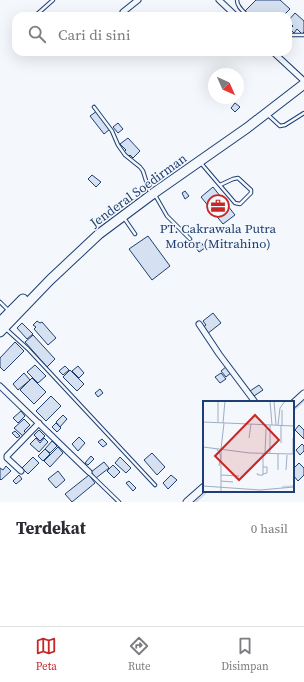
<!DOCTYPE html>
<html lang="id">
<head>
<meta charset="utf-8">
<style>
	body { margin:0; font-family:"Source Serif 4",serif; background:#f2f2f3; color:#2b2b33 }
	.compass { position:absolute; left:208px; top:68px; width:36px; height:36px; border-radius:50%; background:#fff; box-shadow:0 4px 16px #0002; rotate:135deg }
	.list { margin:0; padding:0; list-style:none }
	h2 { display:flex; justify-content:space-between; align-items:center; height:52px; margin:0; padding:0 16px; font-size:17px }
	h2 small { font-size:13px; font-weight:400; color:#7c7c81 }
	.icon { flex:none; width:22px; height:22px; fill:none; stroke:currentColor; stroke-width:2; stroke-linecap:round; stroke-linejoin:round }
	.map { position:relative; flex:none; width:304px; height:502px; overflow:hidden }
	.search { position:absolute; background:#fff; box-shadow:0 4px 16px #0002; left:12px; right:12px; top:12px; height:44px; display:flex; align-items:center; gap:10px; box-sizing:border-box; padding:0 14px; border-radius:12px; color:#7c7c81; font-size:15px }
	.sheet { height:124px; background:#fff }
	nav { display:flex; justify-content:space-around; align-items:center; box-sizing:border-box; height:56px; border-top:1px solid #e1e1e2; background:#fff; font-size:11px; color:#7c7c81 }
	nav a { display:grid; justify-items:center; gap:2px }
	nav .on { color:#c62828 }
	.map>svg:first-child { display:block }
	.lines { fill:none; stroke-linecap:round; stroke-linejoin:round }
	.stream { stroke:#cfd7e4; stroke-width:1.5 }
	.building { fill:#d5e0f0; stroke:#1d3f73 }
	.lane-casing { stroke:#1d3f73; stroke-width:4.5 }
	.street-casing { stroke:#1d3f73; stroke-width:7 }
	.secondary-casing { stroke:#1d3f73; stroke-width:9 }
	.highway-casing { stroke:#1d3f73; stroke-width:11 }
	.lane { stroke:#f4f7fb; stroke-width:2.5 }
	.street { stroke:#f4f7fb; stroke-width:5 }
	.secondary { stroke:#f4f7fb; stroke-width:7 }
	.highway { stroke:#f4f7fb; stroke-width:9 }
	.labels { text-anchor:middle; stroke-width:3; stroke-linejoin:round; paint-order:stroke }
	.street-label { font-size:13px; fill:#1d3f73; stroke:#f4f7fb }
	.poi-label { font-size:13px; fill:#1d3f73; stroke:#f4f7fb }
	.inset-river { fill:none; stroke:#cfd7e4; stroke-width:2 }
	.inset-road { fill:none; stroke:#9eadc5; stroke-width:1 }
	.view { fill:#c62828; fill-opacity:0.15; stroke:#c62828; stroke-width:2 }
	.inset-edge { fill:none; stroke:#1d3f73; stroke-width:2 }
</style>
</head>
<body>
<div class="map">
<svg width="304" height="502" viewBox="0 0 304 502">
	<rect width="100%" height="100%" fill="#f4f7fb"/>
	<g class="lines">
		<path class="stream" d="M293,411l11,-10
			M196,502l12,-11"/>
	</g>
	<path class="building" d="M256,0h24l10,9 -7,7h-33l-5,-5z
		M295,13l9,8v11l-2,2 -5,-5 -3,4 -4,-4 3,-3 -5,-5z
		M235,103l5,4 -5,5 -4,-4z
		M97,111l13,18 -6,5 -14,-18z
		M118,123l5,6 -5,4 -5,-6z
		M128,138l12,13 -7,7 -3,-3 -2,2 -4,-5 2,-2 -6,-6z
		M92,175l9,7 -5,5 -8,-8z
		M213,187l22,28 -12,9 -22,-27z
		M185,191l4,5 -4,3 -3,-6z
		M148,236l22,30 -18,14 -23,-31z
		M200,241l5,7 -6,4 -5,-7z
		M213,313l8,10 -14,11 -5,-6 4,-3 -3,-4z
		M37,321l3,2 2,-1 14,16 -8,7 -14,-16 2,-2 -3,-2z
		M22,323l11,11 -6,5 -10,-11z
		M33,335l22,24 -8,8 -22,-25z
		M15,342l9,9 -20,20 -4,-4v-9z
		M35,365l11,11 -8,7 -11,-11z
		M65,366l4,4 -6,5 -4,-4z
		M78,366l6,7 -5,5 -7,-7z
		M227,366l5,6 -6,5 -5,-6z
		M70,370l14,14 -7,7 -14,-14z
		M24,373l6,7 -12,10 -5,-6z
		M221,373l5,6 -6,4 -5,-6z
		M32,378l14,14 -12,12 -14,-14z
		M259,385l4,5 -9,6 -4,-5z
		M100,389l3,4 -5,4 -3,-4z
		M51,396l10,10 -15,15 -10,-10z
		M21,411l4,5 -7,7 -5,-5z
		M63,415l4,4 -7,8 -4,-5z
		M24,419l6,6 -6,6 2,2 -3,3 -9,-8z
		M56,423l5,5 -4,4 -5,-5z
		M299,425l5,5v9l-9,-9z
		M39,430l6,6 -5,5 -6,-6z
		M15,431l5,5 -3,2 -5,-5z
		M79,437l6,6 -7,8 -6,-7z
		M36,438l4,5 4,-5 4,4 -9,10 -9,-8z
		M102,439l5,5 -4,3 -5,-5z
		M52,441l5,5 -7,7 -5,-4z
		M302,444l2,2v5l-4,4 -4,-5z
		M58,447l5,6 -13,14 -6,-6z
		M45,449l5,5 -7,7 -5,-5z
		M152,453l13,14 -8,8 -13,-15z
		M91,456l3,3 -6,6 -3,-2z
		M33,457l6,6 -11,11 -6,-6z
		M120,457l11,11 -5,5 -11,-10z
		M104,462l5,6 -13,10 -5,-6z
		M299,463l5,5v7l-6,6 -5,-6v-6z
		M113,465l7,7 -6,6 -7,-7z
		M6,466l5,5 -10,9 -1,-1v-11l3,2z
		M58,471l7,9 -9,8 -8,-9z
		M19,475l3,4 -6,5 -3,-3z
		M89,475l6,8 -23,19 -7,-8z
		M171,475l6,5 -9,9 -5,-6z
		M129,481l7,7 -3,3 -7,-8z"/>
	<g class="lines">
		<g class="lane-casing">
			<path id="lane" d="M237,0c0,7 6,11 11,16
				M35,16l18,-16
				M288,35h16
				M94,107l18,24 6,14 7,10 15,12 3,4 6,19
				M267,114l13,12 5,-1 19,-12
				M200,162l35,41 5,1 11,-11v-3l-13,-12 -5,1 -13,6
				M155,195l12,21 23,23
				M124,218l11,16
				M0,302l8,8
				M6,329l22,20 127,136
				M89,473l30,29"/>
		</g>
		<g class="street-casing">
			<path id="street" d="M219,0l17,16
				M123,12l15,-12
				M273,52l29,27
				M199,324l20,30 36,48
				M0,386l89,86
				M21,471l-14,-13v-2l32,-33"/>
		</g>
		<g class="secondary-casing">
			<path id="secondary" d="M293,404l11,-10
				M187,502l17,-15"/>
		</g>
		<g class="highway-casing">
			<path id="highway" d="M0,322l23,-23
				M0,332l50,-52 49,-46 55,-41 93,-65 57,-44"/>
		</g>
		<use href="#lane" class="lane"/>
		<use href="#street" class="street"/>
		<use href="#secondary" class="secondary"/>
		<use href="#highway" class="highway"/>
	</g>
	<defs>
		<g id="office-ring" transform="scale(1.15)"><circle r="9.5" fill="#f4f7fb" stroke="#c62828" stroke-width="1.5"/><path d="M-6-3h4V-5.5h4V-3h4V5H-6ZM-1-4.5V-3h2v-1.5ZM-6 0V1H6V0Z" fill="#c62828"/></g>
	</defs>
	<g fill-rule="evenodd">
		<use href="#office-ring" x="218" y="206"/>
	</g>
	<g class="labels">
		<g class="street-label">
			<text transform="translate(138 190) rotate(-36)" y="5">Jenderal Soedirman</text>
		</g>
		<g class="poi-label">
			<text x="218" y="233">PT. Cakrawala Putra<tspan x="218" dy="15">Motor (Mitrahino)</tspan></text>
		</g>
	</g>
	<g transform="translate(203 401)">
		<rect width="91" height="91" fill="#f4f7fb"/>
		<path class="inset-river" d="M79,86l12,-1"/>
		<path class="inset-road" d="M67,0l2,24M71,0l2,24M79,9v16M0,21l91,4M15,21v-21M20,22l2,-22M67,24v28M75,24l2,-17 5,-7M78,24v18M46,37l2,-14M0,46l47,6 44,1M14,48l4,7 -2,10M18,48l3,-26M62,52l1,-24M90,53v-16M75,69v-16M83,69l1,-15M54,72l1,2h5v-21M60,73l4,-1v-6h-4M18,74l18,1M18,80l12,1M0,85l57,4 34,-3M18,91v-43"/>
		<path class="view" d="M52,14l24,25 -40,40 -24,-24z"/>
		<rect width="91" height="91" class="inset-edge"/>
	</g>
</svg>
<svg class="compass" viewBox="-18 -18 36 36"><path d="M0-13l5 13h-10z" fill="#e53935"/><path d="M0 13l5-13h-10z" fill="#7c7c81"/></svg>
<div class="search"><svg class="icon" aria-label="search" viewBox="0 0 24 24"><circle cx="10" cy="10" r="6"/><path d="M15 15l6 6"/></svg>Cari di sini</div>
</div>
<section class="sheet">
<h2>Terdekat<small>0 hasil</small></h2>
<ul class="list">
</ul>
</section>
<nav>
<a class="on"><svg class="icon" aria-label="map" viewBox="0 0 24 24"><path d="M3 6l6-2 6 2 6-2v14l-6 2-6-2-6 2zM9 4v14M15 6v14"/></svg>Peta</a>
<a><svg class="icon" aria-label="directions" viewBox="0 0 24 24"><path d="M12 3l9 9-9 9-9-9zM9 14v-3h6M13 9l2 2-2 2"/></svg>Rute</a>
<a><svg class="icon" aria-label="saved" viewBox="0 0 24 24"><path d="M7 4h10v16l-5-4-5 4z"/></svg>Disimpan</a>
</nav>
</body>
</html>
